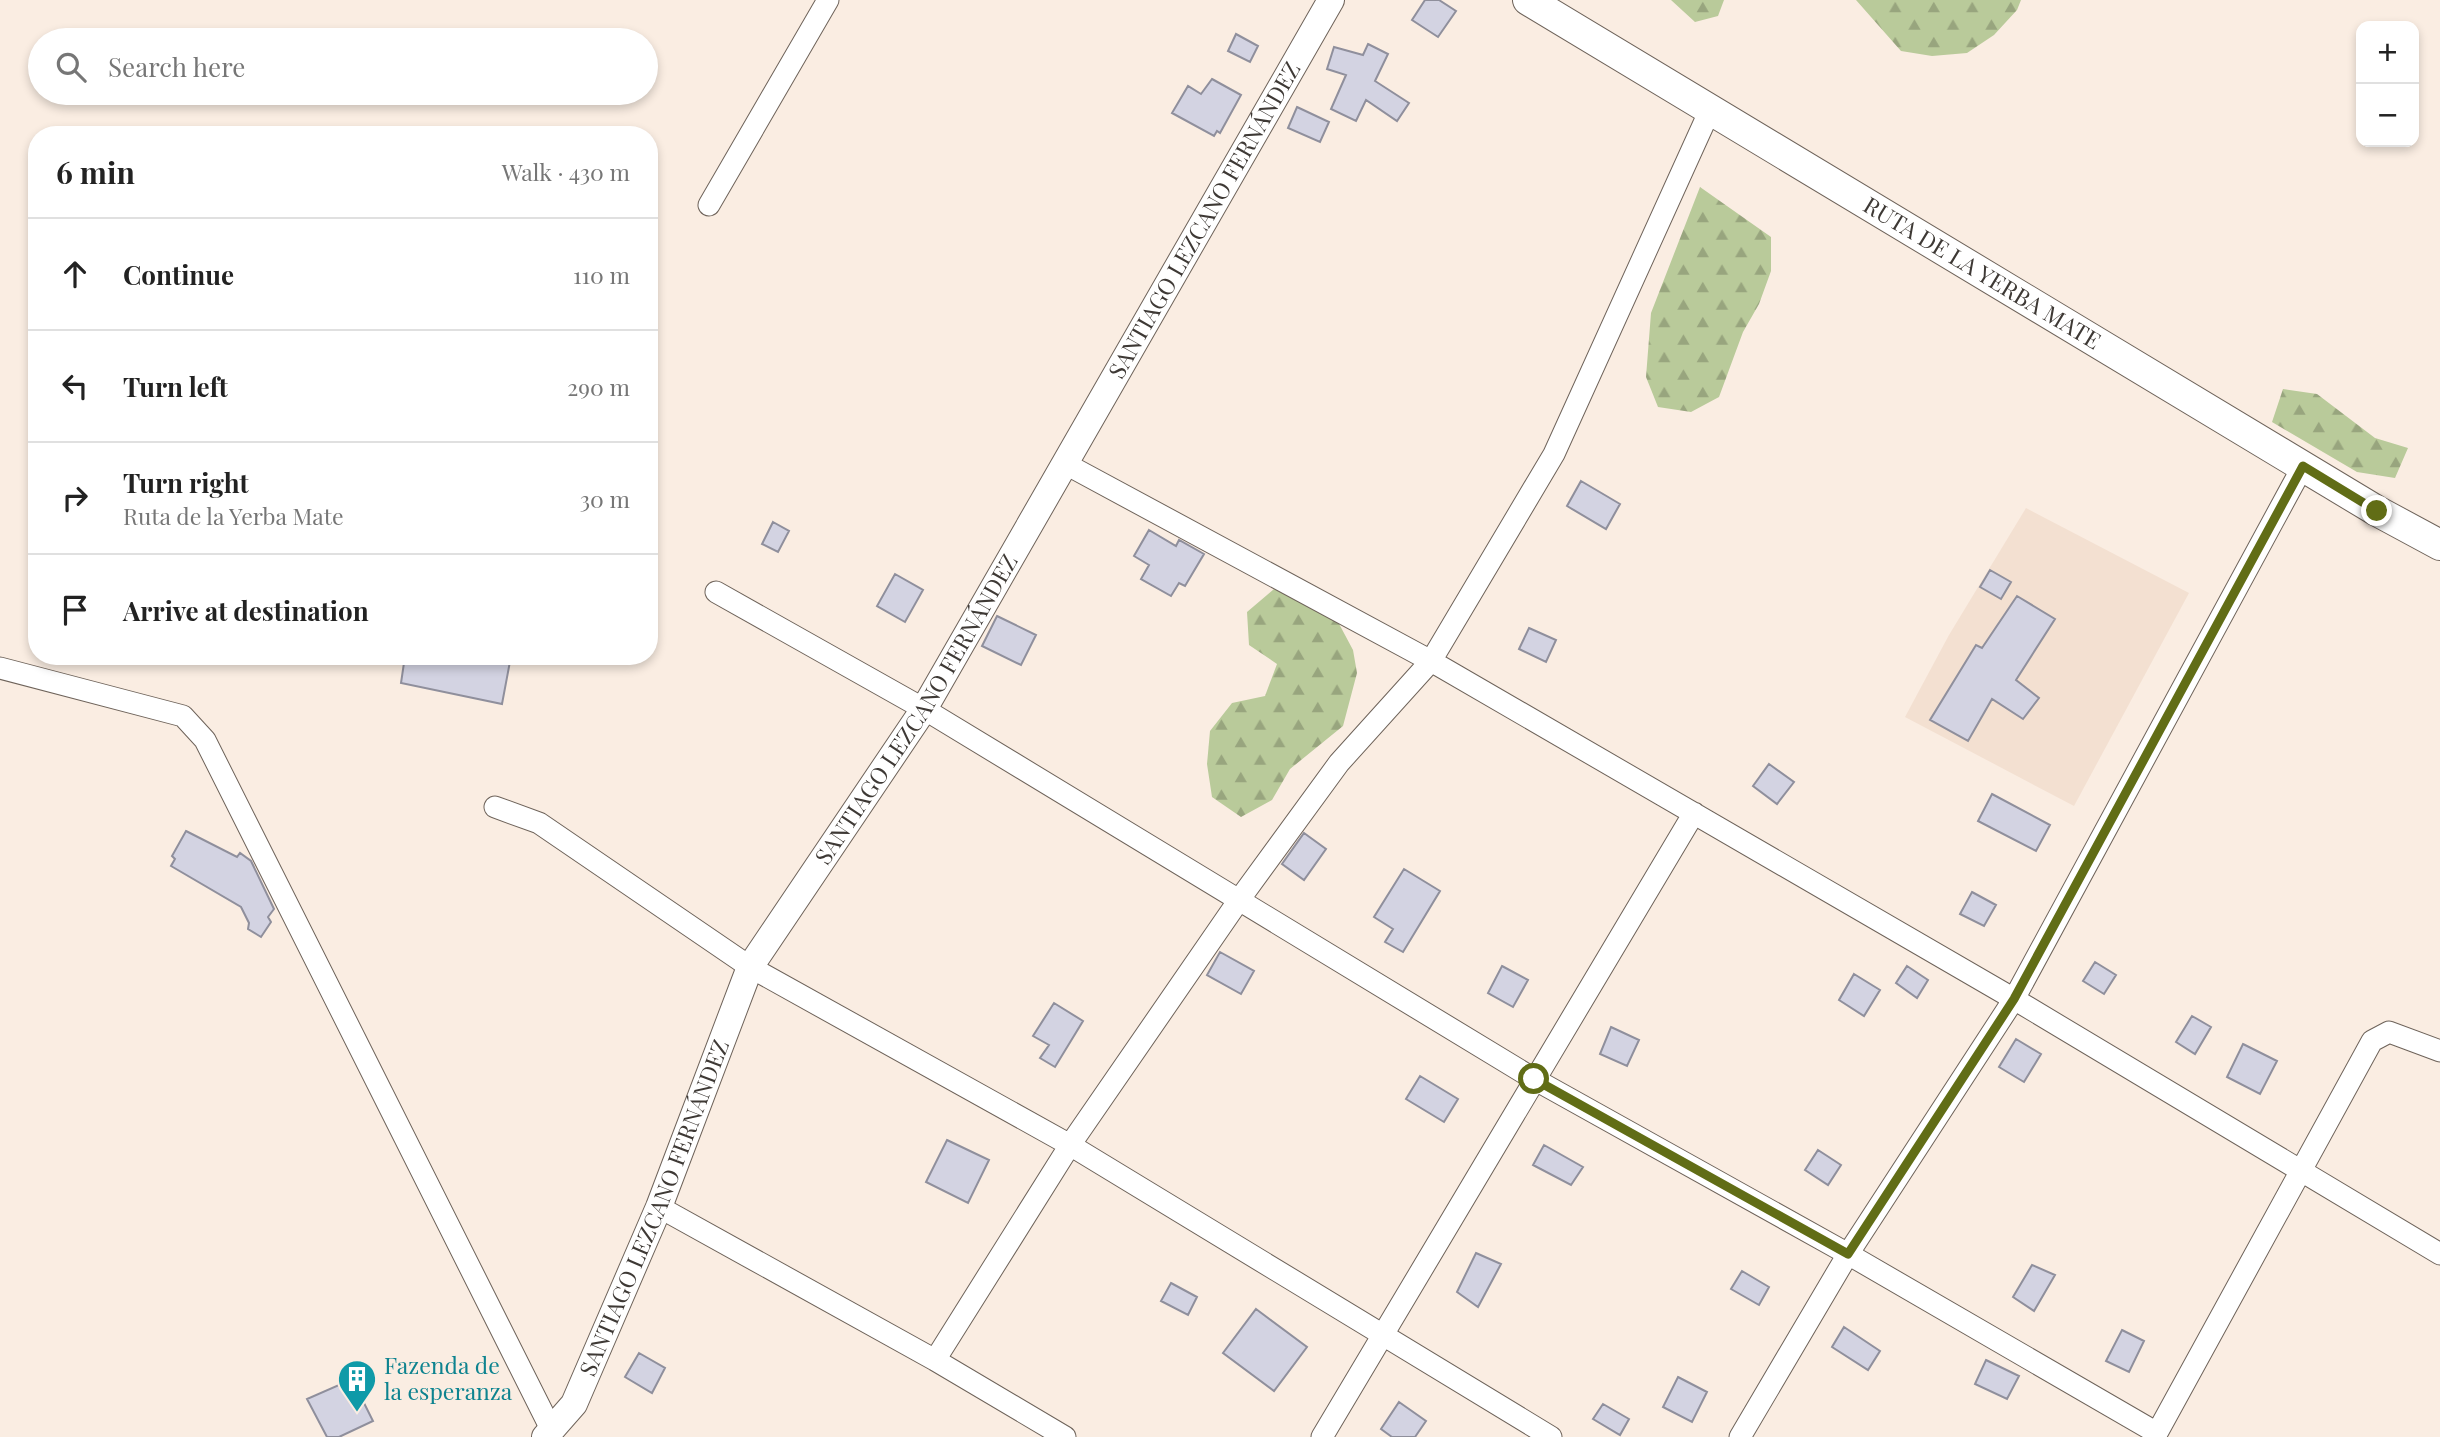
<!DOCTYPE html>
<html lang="en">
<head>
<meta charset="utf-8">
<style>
	body { margin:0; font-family:"Playfair Display",serif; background:#f2f2f2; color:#222 }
	.controls { position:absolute; right:21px; top:21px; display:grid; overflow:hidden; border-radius:14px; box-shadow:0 4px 10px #0003 }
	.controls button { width:63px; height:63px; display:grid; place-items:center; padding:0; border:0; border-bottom:2px solid #e0e0e0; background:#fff; color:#222; font:35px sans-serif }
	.stop { position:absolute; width:21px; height:21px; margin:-16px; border:5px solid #616d16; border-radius:50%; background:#fff }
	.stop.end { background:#616d16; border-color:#fff; box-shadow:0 2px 7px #0008 }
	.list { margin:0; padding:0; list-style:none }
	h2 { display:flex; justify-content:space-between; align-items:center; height:91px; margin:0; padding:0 28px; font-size:30px }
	h2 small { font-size:23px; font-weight:400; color:#767676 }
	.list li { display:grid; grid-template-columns:46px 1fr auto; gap:21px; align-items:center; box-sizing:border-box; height:112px; padding:0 28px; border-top:2px solid #e0e0e0 }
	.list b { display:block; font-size:26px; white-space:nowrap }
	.list p { margin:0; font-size:23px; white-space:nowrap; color:#767676 }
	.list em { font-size:23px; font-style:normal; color:#767676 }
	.icon { flex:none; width:38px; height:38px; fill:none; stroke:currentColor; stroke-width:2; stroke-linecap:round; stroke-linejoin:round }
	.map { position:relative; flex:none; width:2440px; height:1437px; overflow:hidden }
	.search { position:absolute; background:#fff; box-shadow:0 4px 10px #0003; left:28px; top:28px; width:630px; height:77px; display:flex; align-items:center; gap:18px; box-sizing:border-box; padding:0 24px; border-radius:38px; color:#767676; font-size:26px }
	.panel { position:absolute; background:#fff; box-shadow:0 4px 10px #0003; left:28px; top:126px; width:630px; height:539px; border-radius:28px }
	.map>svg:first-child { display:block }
	.built { fill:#f3e0d1 }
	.forest { fill:url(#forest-firs) }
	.building { fill:#d3d3e2; stroke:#8f8f9c; stroke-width:2 }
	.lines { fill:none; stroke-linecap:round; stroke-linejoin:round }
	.minor-casing { stroke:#6e635a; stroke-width:23 }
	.tertiary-casing { stroke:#6e635a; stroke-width:28 }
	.secondary-casing { stroke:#6e635a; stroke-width:32 }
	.minor { stroke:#fff; stroke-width:21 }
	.tertiary { stroke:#fff; stroke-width:26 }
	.secondary { stroke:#fff; stroke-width:30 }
	.route { stroke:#616d16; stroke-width:9 }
	.labels { text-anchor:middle; stroke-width:5; stroke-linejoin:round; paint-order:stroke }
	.street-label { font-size:23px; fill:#3e3935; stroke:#faede2 }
	.culture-label { font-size:23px; fill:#0d838f; stroke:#faede2; text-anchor:start }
</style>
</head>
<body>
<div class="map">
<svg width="2440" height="1437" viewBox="0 0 2440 1437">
	<defs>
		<pattern id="forest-firs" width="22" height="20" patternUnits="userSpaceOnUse" patternTransform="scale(1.75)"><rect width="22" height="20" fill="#b9ca9a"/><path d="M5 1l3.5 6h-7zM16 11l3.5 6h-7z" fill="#98a57e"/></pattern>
	</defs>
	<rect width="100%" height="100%" fill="#faede2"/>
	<path class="built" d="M2026,508l163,85 -115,213 -169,-89 44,-82z"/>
	<path class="forest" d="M1671,0h53l-6,16 -23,6z
		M1856,0h165l-4,10 -23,25 -27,18 -35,3 -31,-5z
		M1700,187l71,50v34l-12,33 -16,28 -24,65 -28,15 -33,-5 -12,-30 5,-64z
		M2283,389l34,5 58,44 33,10 -13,30 -38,-6 -85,-50z
		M1274,589l63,31 16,30 4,23 -14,53 -53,43 -18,31 -31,17 -29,-20 -5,-33 3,-33 22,-28 33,-7 12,-32 -28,-19 -2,-33z"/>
	<path class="building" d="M1425,0h14l17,11 -18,26 -26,-17z
		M1236,34l22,12 -8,16 -22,-11z
		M1368,44l20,10 -13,27 34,22 -12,18 -31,-21 -10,21 -25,-12 15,-34 -19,-6 7,-22 29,8z
		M1212,79l29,16 -21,38 -3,-2 -3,5 -42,-23 16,-27 13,8z
		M1297,107l32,15 -9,20 -32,-14z
		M1581,481l39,23 -14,25 -39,-23z
		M773,522l16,9 -11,21 -16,-8z
		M1149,530l27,16 3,-6 25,14 -19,32 -6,-3 -8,13 -30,-17 8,-14 -15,-9z
		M1990,570l21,12 -10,17 -21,-12z
		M895,574l28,16 -18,32 -28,-16z
		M2017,596l38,23 -39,61 23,18 -16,21 -31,-20 -24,42 -38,-21 46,-75 6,3z
		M997,616l39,19 -15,30 -39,-19z
		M1529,628l27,12 -10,22 -27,-13z
		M405,656h106l-9,48 -101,-21z
		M1769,764l25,18 -17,22 -24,-18z
		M1992,794l58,31 -14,26 -58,-30z
		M186,831l51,26 3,-4 11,8 23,48 -6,8 3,5 -10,15 -13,-8 1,-6 -8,-16 -70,-41 4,-7 -3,-3z
		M1304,833l22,16 -22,31 -22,-16z
		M1404,869l36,22 -37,61 -18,-10 8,-13 -19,-12z
		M1972,892l24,13 -12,21 -24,-12z
		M1220,952l34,19 -13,23 -34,-19z
		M2095,962l21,13 -12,19 -21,-13z
		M1502,966l26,14 -15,27 -25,-14z
		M1907,966l21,14 -11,18 -21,-15z
		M1854,974l26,16 -16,26 -25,-16z
		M1054,1003l29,18 -28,46 -15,-9 9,-13 -16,-9z
		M2192,1016l19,11 -16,27 -19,-12z
		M1611,1027l28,13 -12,26 -27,-12z
		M2016,1039l25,15 -17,28 -25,-15z
		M2243,1044l34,17 -17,33 -33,-17z
		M1420,1076l38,23 -14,23 -38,-23z
		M947,1140l42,20 -21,43 -42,-21z
		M1544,1145l39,22 -12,18 -38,-20z
		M1818,1150l23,15 -13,20 -23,-15z
		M1476,1253l25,11 -23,43 -21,-15z
		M2032,1265l23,10 -21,36 -21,-14z
		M1742,1271l27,16 -10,18 -28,-16z
		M1171,1283l26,14 -9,18 -27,-14z
		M1256,1309l51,38 -33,44 -51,-38z
		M1844,1327l36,24 -12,19 -36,-23z
		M2122,1330l22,11 -15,31 -23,-11z
		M639,1353l26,15 -13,25 -27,-16z
		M1986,1360l33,16 -12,23 -32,-15z
		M1678,1377l29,15 -15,30 -29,-15z
		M348,1381l8,18 5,-2 12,24 -34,16h-12l-20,-38z
		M1399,1402l27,19 -11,16h-23l-11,-8z
		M1603,1404l26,15 -9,16 -27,-16z"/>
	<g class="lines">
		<g class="minor-casing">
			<path id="minor" d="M709,205l119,-205
				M1064,463l367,198 583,338 426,255
				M716,592l208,117 610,370 314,175 309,179 215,-392 17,-9 51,19
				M0,668l183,48 22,24 347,691
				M495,807l44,16 211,144 320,178 481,292
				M659,1207l276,153 130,77
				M935,1360l135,-215 169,-245 100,-137 92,-102 123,-207 156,-344
				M1322,1437l372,-624
				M1740,1437l108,-183 166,-255 289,-533"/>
		</g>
		<g class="tertiary-casing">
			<g id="tertiary">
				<path id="s1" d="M545,1437l29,-33 85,-197 91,-240 174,-258 407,-709"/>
			</g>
		</g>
		<g class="secondary-casing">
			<g id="secondary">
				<path id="s2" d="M1528,0l849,511 63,34"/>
			</g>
		</g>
		<use href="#minor" class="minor"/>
		<use href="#tertiary" class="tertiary"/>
		<use href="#secondary" class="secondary"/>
	</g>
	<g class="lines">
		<path class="route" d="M1534,1079l314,175 166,-255 289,-533 74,45"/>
	</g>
	<defs>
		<g id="building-pin" transform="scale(2.0125)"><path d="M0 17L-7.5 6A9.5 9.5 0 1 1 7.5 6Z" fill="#0f9aa8" stroke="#faede2"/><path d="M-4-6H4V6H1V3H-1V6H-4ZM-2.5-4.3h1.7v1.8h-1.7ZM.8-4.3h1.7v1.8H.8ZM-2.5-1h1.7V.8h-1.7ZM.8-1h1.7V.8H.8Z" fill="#fff"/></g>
	</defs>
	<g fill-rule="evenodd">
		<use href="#building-pin" x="357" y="1379"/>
	</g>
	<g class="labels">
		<g class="street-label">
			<text dy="8" stroke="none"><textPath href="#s1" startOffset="1390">SANTIAGO LEZCANO FERNÁNDEZ</textPath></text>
			<text dy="8" stroke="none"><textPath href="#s2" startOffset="530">RUTA DE LA YERBA MATE</textPath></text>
			<text dy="8" stroke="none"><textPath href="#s1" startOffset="822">SANTIAGO LEZCANO FERNÁNDEZ</textPath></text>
			<text dy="8" stroke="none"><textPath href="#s1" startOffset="256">SANTIAGO LEZCANO FERNÁNDEZ</textPath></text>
		</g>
		<g class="culture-label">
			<text x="384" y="1374">Fazenda de<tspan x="384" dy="26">la esperanza</tspan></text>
		</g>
	</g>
</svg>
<div class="controls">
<button>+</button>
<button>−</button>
</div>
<div class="stop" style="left:1534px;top:1079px"></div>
<div class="stop end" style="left:2377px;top:511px"></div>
<div class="search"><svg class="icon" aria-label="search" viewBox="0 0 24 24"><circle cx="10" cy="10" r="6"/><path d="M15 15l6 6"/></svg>Search here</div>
<section class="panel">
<h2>6 min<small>Walk · 430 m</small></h2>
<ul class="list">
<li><svg class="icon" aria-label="ahead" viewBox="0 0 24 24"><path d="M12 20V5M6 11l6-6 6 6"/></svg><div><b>Continue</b></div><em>110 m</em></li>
<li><svg class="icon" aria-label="left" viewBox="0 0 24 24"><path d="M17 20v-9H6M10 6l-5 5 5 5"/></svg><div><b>Turn left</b></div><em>290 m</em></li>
<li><svg class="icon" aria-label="right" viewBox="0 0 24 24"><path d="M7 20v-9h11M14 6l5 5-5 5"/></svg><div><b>Turn right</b><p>Ruta de la Yerba Mate</p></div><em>30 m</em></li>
<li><svg class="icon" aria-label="arrive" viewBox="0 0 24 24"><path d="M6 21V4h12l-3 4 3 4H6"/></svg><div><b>Arrive at destination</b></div></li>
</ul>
</section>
</div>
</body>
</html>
